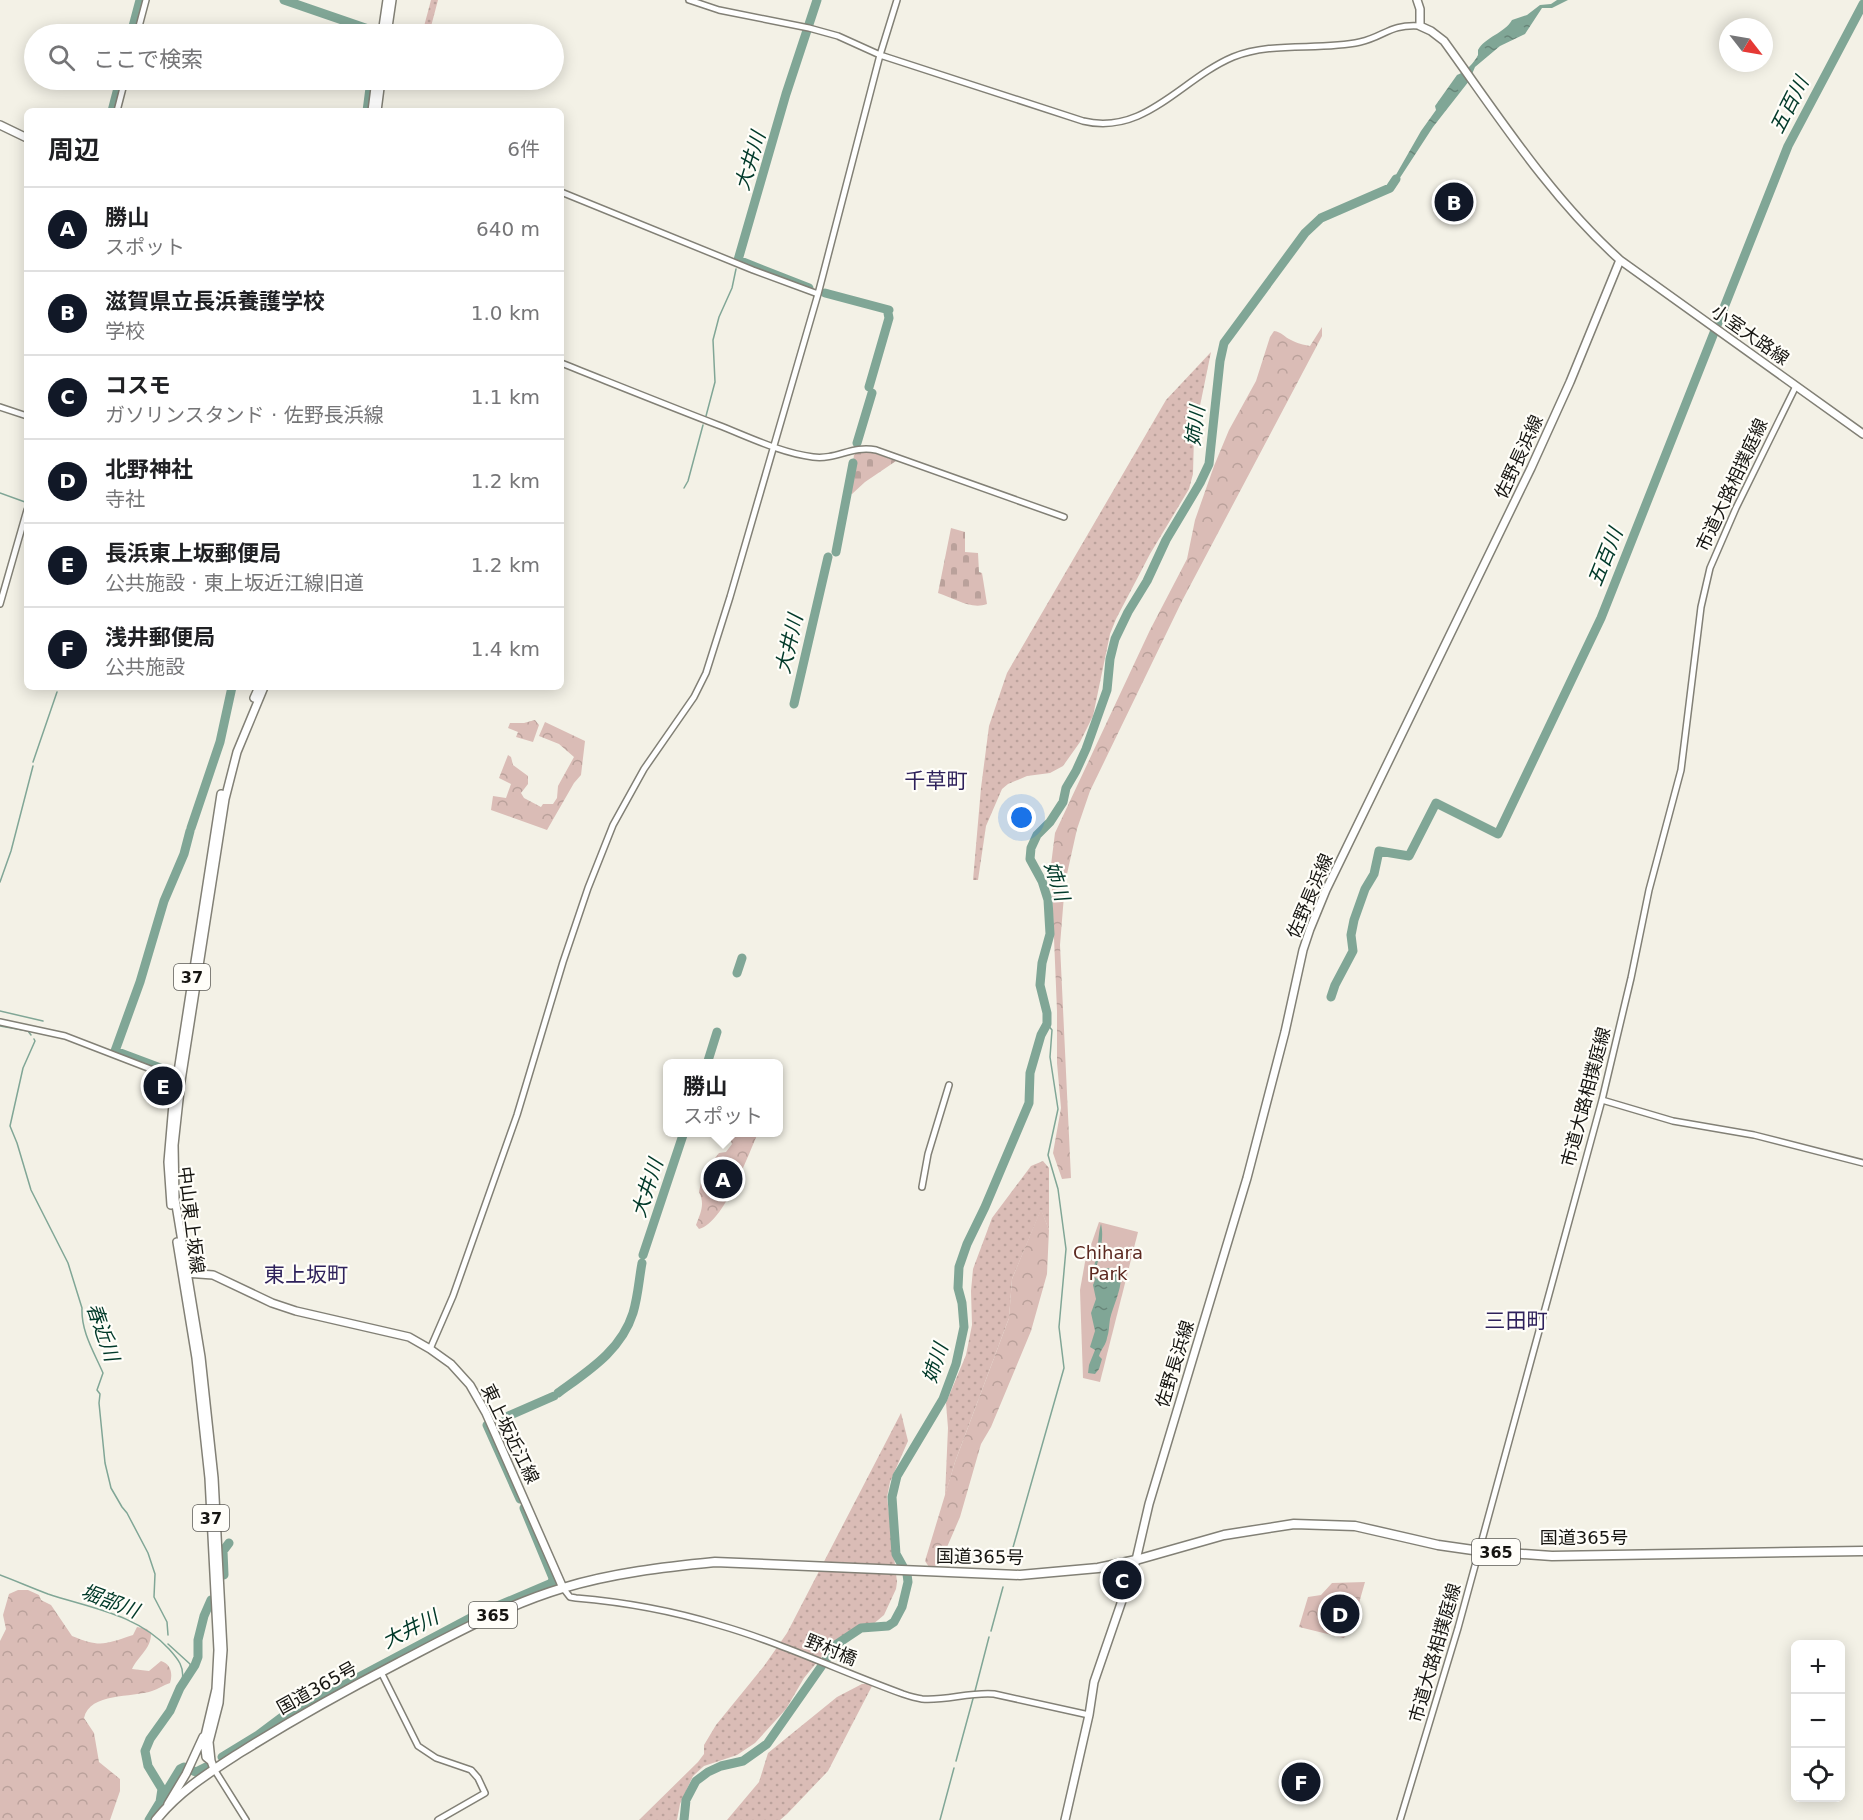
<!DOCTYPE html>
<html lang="ja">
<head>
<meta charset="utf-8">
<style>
	body { margin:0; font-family:"DejaVu Sans","Noto Sans JP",sans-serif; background:#f6f6f6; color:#202124 }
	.controls { position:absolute; right:18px; bottom:18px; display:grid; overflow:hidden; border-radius:9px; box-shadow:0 3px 15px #0003 }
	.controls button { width:54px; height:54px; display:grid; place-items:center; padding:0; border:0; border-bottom:2px solid #e0e0e0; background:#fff; color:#202124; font:30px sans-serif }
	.compass { position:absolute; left:1719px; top:18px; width:54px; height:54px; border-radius:50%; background:#fff; box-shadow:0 3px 15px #0003; rotate:121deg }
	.you { position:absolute; left:1022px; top:818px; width:21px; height:21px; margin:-15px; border:4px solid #fff; border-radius:50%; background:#1a73e8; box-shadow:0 0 0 9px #1a73e833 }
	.badge { display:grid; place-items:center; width:39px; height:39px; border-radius:50%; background:#111827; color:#fff; font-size:20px; font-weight:700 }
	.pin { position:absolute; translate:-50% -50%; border:3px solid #fff; box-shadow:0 2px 6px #0006 }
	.popup { position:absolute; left:663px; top:1059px; width:120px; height:78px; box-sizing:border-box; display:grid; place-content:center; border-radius:9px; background:#fff; filter:drop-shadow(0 2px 4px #0005); font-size:20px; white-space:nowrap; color:#757577 }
	.popup b { font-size:22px; color:#202124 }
	.popup::after { content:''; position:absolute; left:50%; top:100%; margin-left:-12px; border:12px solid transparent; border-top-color:#fff }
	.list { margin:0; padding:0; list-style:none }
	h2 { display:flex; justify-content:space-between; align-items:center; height:78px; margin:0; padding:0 24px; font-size:26px }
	h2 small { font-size:20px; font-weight:400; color:#757577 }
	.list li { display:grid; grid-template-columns:39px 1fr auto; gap:18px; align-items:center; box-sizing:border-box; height:84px; padding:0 24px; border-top:2px solid #e0e0e0 }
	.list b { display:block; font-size:22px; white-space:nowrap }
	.list p { margin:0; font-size:20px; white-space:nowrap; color:#757577 }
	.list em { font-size:20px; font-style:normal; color:#757577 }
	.icon { flex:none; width:33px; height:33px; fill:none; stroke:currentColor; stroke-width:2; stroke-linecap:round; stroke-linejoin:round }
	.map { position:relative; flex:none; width:1863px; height:1820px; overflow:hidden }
	.search { position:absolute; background:#fff; box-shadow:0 3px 15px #0003; left:24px; top:24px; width:540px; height:66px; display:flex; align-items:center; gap:15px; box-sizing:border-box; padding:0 21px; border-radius:33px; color:#757577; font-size:22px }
	.panel { position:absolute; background:#fff; box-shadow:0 3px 15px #0003; left:24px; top:108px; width:540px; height:582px; border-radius:9px }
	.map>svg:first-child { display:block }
	.grass { fill:url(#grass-dots) }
	.forest { fill:url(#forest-crowns); fill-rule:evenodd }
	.cemetery { fill:url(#cemetery-stones) }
	.park { fill:#dabcb6 }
	.water { fill:url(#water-ripples) }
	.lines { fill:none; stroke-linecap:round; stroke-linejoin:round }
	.stream { stroke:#80a696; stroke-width:1.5 }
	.river { stroke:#80a696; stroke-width:9 }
	.minor-casing { stroke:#828076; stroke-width:8 }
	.major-casing { stroke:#828076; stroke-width:10 }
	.highway-casing { stroke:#828076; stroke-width:11 }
	.minor { stroke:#fff; stroke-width:5 }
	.major { stroke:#fff; stroke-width:7 }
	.highway { stroke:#fff; stroke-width:8 }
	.labels { text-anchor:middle; stroke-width:4.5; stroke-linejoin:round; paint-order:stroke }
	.shield { fill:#fffef9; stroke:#5c5b57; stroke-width:1.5 }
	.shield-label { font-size:16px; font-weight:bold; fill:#161511 }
	.street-label { font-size:18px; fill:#161511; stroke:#fffef9 }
	.park-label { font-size:18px; fill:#5c2920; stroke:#fffef9 }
	.water-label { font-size:20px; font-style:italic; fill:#003929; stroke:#fffef9 }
	.quarter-label { font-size:21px; fill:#2e215b; stroke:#fffef9 }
</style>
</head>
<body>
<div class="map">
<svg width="1863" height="1820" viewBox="0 0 1863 1820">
	<defs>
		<pattern id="grass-dots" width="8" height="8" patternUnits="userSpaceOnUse" patternTransform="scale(1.5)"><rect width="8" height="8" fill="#dabcb6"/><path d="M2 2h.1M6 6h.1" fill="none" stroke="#baa19b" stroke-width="1.8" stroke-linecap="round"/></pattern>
		<pattern id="forest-crowns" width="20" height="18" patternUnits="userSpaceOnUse" patternTransform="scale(1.5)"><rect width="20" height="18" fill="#dabcb6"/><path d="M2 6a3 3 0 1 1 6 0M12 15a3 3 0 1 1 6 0" fill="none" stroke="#baa19b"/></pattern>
		<pattern id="cemetery-stones" width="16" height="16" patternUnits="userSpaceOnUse" patternTransform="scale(1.5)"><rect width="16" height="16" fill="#dabcb6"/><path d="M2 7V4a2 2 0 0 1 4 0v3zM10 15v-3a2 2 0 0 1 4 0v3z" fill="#baa19b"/></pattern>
		<pattern id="water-ripples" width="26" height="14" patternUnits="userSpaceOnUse" patternTransform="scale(1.5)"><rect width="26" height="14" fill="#80a696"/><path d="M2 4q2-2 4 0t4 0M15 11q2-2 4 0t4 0" fill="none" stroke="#688679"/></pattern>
	</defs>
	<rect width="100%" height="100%" fill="#f3f1e6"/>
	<path class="grass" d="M431,0h7l-9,34h-7z
		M1211,352l-17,83 -1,39 -4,15 -39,65 -34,65 -6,15 -17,82 -13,26 -17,24 -13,7 -23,3 -19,8 -6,5 -16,37 -8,54h-5l8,-92 8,-62 18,-53 159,-273z
		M1043,1161l6,7v62l-8,-20 -29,69 -3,39 -54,144 -10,34 3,-68 -2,-25 20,-48 6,-30 -1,-34 2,-22 19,-51 39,-52z
		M901,1413l7,28 -18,41 -3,15 10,85 -1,7 -12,26 -12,10 -15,2 -26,18 -27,33 -18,31 -31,34 -18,12 -33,11 -11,10 -13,28 -3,16h-38l59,-58 6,-8v-9l12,-20 48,-59 23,-33z
		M862,1684h11l-45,87 -41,43 -7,6h-53l32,-38 9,-29 69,-56z"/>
	<path class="forest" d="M1322,327v9l-140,265 -92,190 -13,38 -12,54 -5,62 11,233 -9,1 -9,-26 8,-45 -4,-45v-52l-6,-146 4,-32 95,-203 37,-71 8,-39 19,-54 15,-36 27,-49 14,-44 4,-6c8,1 10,6 17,9 5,3 13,5 19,6z
		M535,720l4,5 -6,17 -17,-5 2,-5 -10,-4 2,-5h14z
		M545,722l40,19 -4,34 -7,8 -27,47 -56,-20 2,-14 13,2 5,-14 -12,-6 9,-23 3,2 2,8 15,11v8l-7,9 3,5 17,9 2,-3h10l4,-6 1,-12 16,-29 -15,-13 -20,-8z
		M732,1133h26c-10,22 -34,90 -59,96l-3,-4c5,-13 9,-21 3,-33l4,-19 16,-20 7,-1 6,-8 -2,-5z
		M1041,1209l8,21 -2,44 -16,57 -40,96 -10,17 -21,73 -19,44 -4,7 -8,-1 -4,-6 30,-99 54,-144 3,-39z
		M1365,1582l-12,42 -9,14 -45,-11 9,-30 13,-2 11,-12zM1329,1604h21l-6,20 -20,-6z
		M18,1590h10l11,5 2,5 10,5 21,31c29,12 33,8 61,-1l4,-8 10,2 4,5c0,15 -13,22 -19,35l17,2 12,-10c10,3 12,13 9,22 -6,2 -12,6 -18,8 -20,7 -62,1 -68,27l10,15 5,29 21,17v12l-10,29h-110v-179l6,-12 -3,-14 6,-21z"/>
	<path class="cemetery" d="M859,451h9l28,10 -31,21 -13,12 -2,-1c1,-13 2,-26 4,-38z
		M951,528l14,4v20l13,1 1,19 3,1 5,31c-16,6 -33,-6 -49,-11z"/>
	<path class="park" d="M1099,1222l39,10 -38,150 -17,-4 -3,-88 5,-28z"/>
	<path class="water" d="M1557,0h11l-16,8h-10l-17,26 -25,12 -25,21 -6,14 -36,46 -41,63 -3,-3 32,-56 15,-21 -1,-4 22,-31c7,-2 18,-13 21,-20 0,-2 0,-4 0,-5 7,-13 27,-17 34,-30l15,-5 13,-10 11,-1z
		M1101,1224c4,15 -3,37 -7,52l3,3 5,-10 7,-1 12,9c0,14 -8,29 -11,42 -1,7 -1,13 -3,19 -1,7 -6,11 -8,18l3,3 -3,10 -4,5 -7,-1 1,-8 6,-15 -5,-3 5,-16 -4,-18 5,-14 -3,-14 2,-5 -4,-9c8,-9 6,-35 10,-47z"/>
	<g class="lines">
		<path class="stream" d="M706,416l9,-34 -2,-42 6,-23 13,-29 4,-19
			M684,488l4,-7 15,-56
			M0,493l25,9
			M58,689v-2
			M33,762l24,-70
			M0,882l11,-31 22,-85
			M0,1011l43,10
			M0,1026l28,5 3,4
			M34,1039l1,2 -12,27 -13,58 7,17 14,47 37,73 14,45c-1,24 12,44 21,65l-6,17 3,4 -1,9 6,60 6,25 11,19 5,6 21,40 7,21 -1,23 13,25 1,13
			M1010,1558l54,-190 -5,-41 7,-78 -8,-60 -10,-34 10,-46 -8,-52 2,-27 -5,-6
			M0,1575c16,6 32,13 48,19 42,14 89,20 121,55 9,10 16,18 13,32l2,2
			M991,1631l12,-44
			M168,1644l22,20 1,7
			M975,1691l14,-54
			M956,1761l18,-66
			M940,1820l14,-52"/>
		<path class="river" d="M284,0l93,32v2
			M131,34l9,-34
			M112,111l8,-31
			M367,111l4,-31
			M809,288l-71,-28 48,-166 31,-94
			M825,293l64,17
			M869,387l20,-69 -1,-5
			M857,443l15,-50
			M836,552l17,-89
			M794,704l34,-147
			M191,828l29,-86 12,-55
			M737,973l5,-15
			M1331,997l4,-12 18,-34 -2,-16 3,-15 11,-31 9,-15 5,-23 30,5 27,-53 62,31 103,-216 187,-472 75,-142
			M707,1064l10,-32
			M171,1072l-56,-21 25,-69 24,-81 20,-47 6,-23
			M643,1255l41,-123
			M558,1393c30,-22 63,-42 75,-80 5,-16 6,-34 9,-50
			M506,1417l48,-21
			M487,1425l33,74
			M224,1575l-1,-24 6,-8
			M222,1757l36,-22 32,-24h5l181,-96 76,-32 1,-5 -29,-70
			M191,1770l5,2 10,-5
			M160,1802l2,-13 -14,-23 -3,-15 5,-12 20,-28 10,-23 15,-23 3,-8v-17l6,-24 7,-16
			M149,1820l31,-51 4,-2
			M684,1820l2,-20 10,-19 12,-9 13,-6 22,-5 24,-17 70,-100 24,-16 27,-2 6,-4 8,-15 6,-25 -1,-8 -11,-20 -4,-57 5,-21 46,-77 13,-35 8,-37 -2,-24 -4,-15 1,-21 8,-23 18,-37 44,-104 1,-30 11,-38 6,-11v-11l-7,-28 2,-22 8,-29 -2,-34 -6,-19 -12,-22 1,-11 6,-13 13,-13 13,-20 3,-14 10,-17 10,-22 21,-59 3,-31 5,-20 13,-27 19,-31 19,-41 34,-57 9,-19 11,-103 4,-18 81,-110 16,-15 69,-30 6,-9"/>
		<g class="minor-casing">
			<path id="minor" d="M689,0l30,10 90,18 29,8 42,19 203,66c62,15 98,-42 150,-64 40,-16 86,-6 127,-15 26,-6 29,-18 60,-16
				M137,34l9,-34
				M117,111l8,-31
				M561,192l192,78 65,24
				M561,363c53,21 105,42 157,62 31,12 63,28 95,32 24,3 39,-12 63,-7l188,67
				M0,407l27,9
				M0,604l27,-94
				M0,1022l65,14 114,44
				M1602,1100l71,21 81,14 109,28
				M922,1187l6,-33 21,-69
				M430,1349l23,-53 64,-181 46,-153 25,-74 25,-63 31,-56 50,-72 12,-24 24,-76 88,-303 62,-239 17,-55
				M563,1588l7,9 6,1c48,4 97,13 143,27 63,18 123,47 184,69 6,2 13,4 19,5 24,2 47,-7 72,-5l95,21
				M381,1672l37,74 18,12 35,12 7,8 7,15 -47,27
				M214,1769l32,51
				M1400,1820l58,-192 144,-528 29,-122 18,-88 32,-120 20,-163 9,-39 26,-60 60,-122"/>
		</g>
		<g class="major-casing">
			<path id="major" d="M382,34l5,-34
				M387,34l5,-34
				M372,111l4,-31
				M377,111l4,-31
				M0,125l27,13
				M1620,260l243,174
				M254,698l5,-11
				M171,1205l-3,-43 5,-58 48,-310
				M177,1242l19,116 13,120 9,172 -2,39 -12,51 2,17 5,4
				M185,1273l28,2 59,28 24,8 113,26 21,12 21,15 19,21 16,28 77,175
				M214,1769l-3,-8 -2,-19 10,-39 4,-53 -9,-172 -13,-121 -26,-158 -1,-54 7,-64 44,-282 12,-47 27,-65
				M168,1804l18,-30 17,-37
				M1065,1820l24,-105 5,-33 42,-122 13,-56 98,-326 38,-146 18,-82 7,-21 16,-39 205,-422 39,-86 50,-122c-70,-63 -121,-143 -176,-219l-13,-10 -11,-5v-17l-3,-9"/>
		</g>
		<g class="highway-casing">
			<path id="highway" d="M156,1820c23,-29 54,-48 85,-68 51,-32 103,-61 157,-89 54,-28 108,-58 165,-75 49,-15 102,-21 152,-26l305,13 78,-7 38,-8 88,-25 70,-11 61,2 83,19 42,6 72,5 311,-5"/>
		</g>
		<use href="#minor" class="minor"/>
		<use href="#major" class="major"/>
		<use href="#highway" class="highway"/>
	</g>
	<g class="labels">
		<g class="shield">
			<rect x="174" y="964" width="36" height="26" rx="4.5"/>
			<rect x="193" y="1505" width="36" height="26" rx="4.5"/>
			<rect x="1472" y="1539" width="48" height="26" rx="4.5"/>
			<rect x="469" y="1602" width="48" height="26" rx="4.5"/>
		</g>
		<g class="shield-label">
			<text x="192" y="983">37</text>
			<text x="211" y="1524">37</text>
			<text x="1496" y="1558">365</text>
			<text x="493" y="1621">365</text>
		</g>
		<g class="street-label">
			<text transform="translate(1750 335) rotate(35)" y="6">小室大路線</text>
			<text transform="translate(1519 457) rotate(-65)" y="6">佐野長浜線</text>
			<text transform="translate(1732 485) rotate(-65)" y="6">市道大路相撲庭線</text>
			<text transform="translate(1310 896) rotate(-67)" y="6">佐野長浜線</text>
			<text transform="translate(1586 1097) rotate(-75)" y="6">市道大路相撲庭線</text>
			<text transform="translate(191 1220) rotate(83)" y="6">中山東上坂線</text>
			<text transform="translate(1175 1364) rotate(-73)" y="6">佐野長浜線</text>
			<text transform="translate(510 1434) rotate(64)" y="6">東上坂近江線</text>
			<text x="1584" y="1544">国道365号</text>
			<text transform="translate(980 1557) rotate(1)" y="6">国道365号</text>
			<text transform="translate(831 1650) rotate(22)" y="6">野村橋</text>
			<text transform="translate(1435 1653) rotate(-74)" y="6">市道大路相撲庭線</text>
			<text transform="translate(317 1688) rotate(-29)" y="6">国道365号</text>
		</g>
		<g class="park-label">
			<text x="1108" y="1259">Chihara<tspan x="1108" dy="21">Park</tspan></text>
		</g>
		<g class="water-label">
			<text transform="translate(1789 105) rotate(-63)" y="7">五百川</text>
			<text transform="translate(750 161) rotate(-73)" y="7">大井川</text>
			<text transform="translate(1195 426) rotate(-83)" y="7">姉川</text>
			<text transform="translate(1605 557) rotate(-68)" y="7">五百川</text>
			<text transform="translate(789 644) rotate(-77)" y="7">大井川</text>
			<text transform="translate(1057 881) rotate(72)" y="7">姉川</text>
			<text transform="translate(647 1188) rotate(-72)" y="7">大井川</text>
			<text transform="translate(103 1332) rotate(71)" y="7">春近川</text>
			<text transform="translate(935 1363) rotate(-72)" y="7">姉川</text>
			<text transform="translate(110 1601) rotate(21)" y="7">堀部川</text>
			<text transform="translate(410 1629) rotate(-27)" y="7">大井川</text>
		</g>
		<g class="quarter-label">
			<text x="936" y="788">千草町</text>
			<text x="306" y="1282">東上坂町</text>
			<text x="1516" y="1328">三田町</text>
		</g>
	</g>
</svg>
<div class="controls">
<button>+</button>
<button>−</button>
<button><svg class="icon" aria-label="locate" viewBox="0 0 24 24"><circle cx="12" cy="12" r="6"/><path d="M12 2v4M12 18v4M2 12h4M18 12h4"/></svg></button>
</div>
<svg class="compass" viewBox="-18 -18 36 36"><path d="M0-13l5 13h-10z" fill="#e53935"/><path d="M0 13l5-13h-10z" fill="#757577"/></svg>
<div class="you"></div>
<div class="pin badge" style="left:723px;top:1179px">A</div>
<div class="popup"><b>勝山</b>スポット</div>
<div class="pin badge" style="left:1454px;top:202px">B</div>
<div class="pin badge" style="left:1122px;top:1580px">C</div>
<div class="pin badge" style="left:1340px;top:1614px">D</div>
<div class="pin badge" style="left:163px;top:1086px">E</div>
<div class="pin badge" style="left:1301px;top:1782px">F</div>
<div class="search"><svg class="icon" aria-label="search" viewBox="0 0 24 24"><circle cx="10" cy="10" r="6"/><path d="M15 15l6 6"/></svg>ここで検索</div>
<section class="panel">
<h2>周辺<small>6件</small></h2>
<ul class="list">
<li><span class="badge">A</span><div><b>勝山</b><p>スポット</p></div><em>640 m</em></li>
<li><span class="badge">B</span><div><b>滋賀県立長浜養護学校</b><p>学校</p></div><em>1.0 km</em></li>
<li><span class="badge">C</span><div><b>コスモ</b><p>ガソリンスタンド · 佐野長浜線</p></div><em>1.1 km</em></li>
<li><span class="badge">D</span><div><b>北野神社</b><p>寺社</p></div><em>1.2 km</em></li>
<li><span class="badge">E</span><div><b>長浜東上坂郵便局</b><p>公共施設 · 東上坂近江線旧道</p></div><em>1.2 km</em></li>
<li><span class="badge">F</span><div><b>浅井郵便局</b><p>公共施設</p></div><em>1.4 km</em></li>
</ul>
</section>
</div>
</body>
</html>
